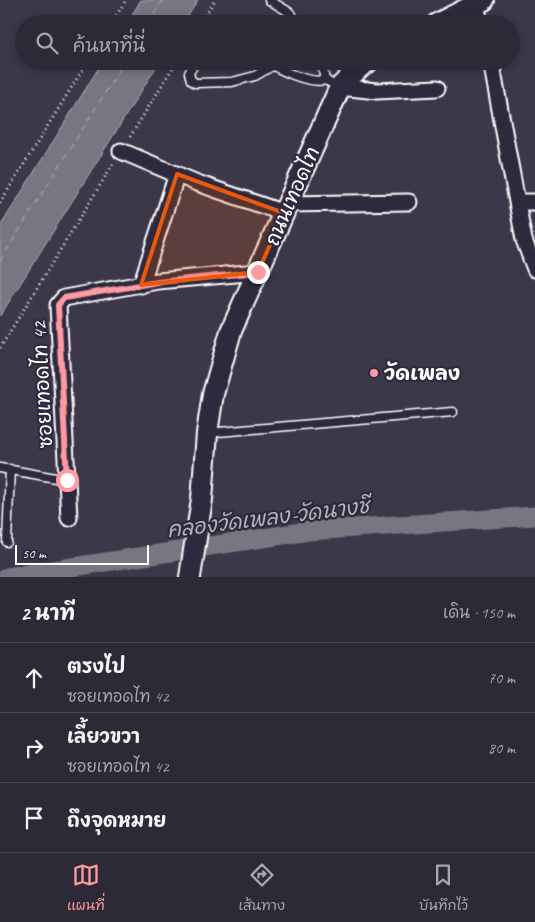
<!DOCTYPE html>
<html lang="th">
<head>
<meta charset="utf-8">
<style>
	body { margin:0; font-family:Caveat,"Playpen Sans Thai",sans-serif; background:#393542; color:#f1f3f6 }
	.scale { position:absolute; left:15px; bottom:12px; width:134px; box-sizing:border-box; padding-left:5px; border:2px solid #fff; border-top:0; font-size:14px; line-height:18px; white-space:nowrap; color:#fff; -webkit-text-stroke:4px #2f2a3d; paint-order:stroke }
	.stop { position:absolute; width:15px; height:15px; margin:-11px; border:4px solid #ff9aa2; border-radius:50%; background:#fff }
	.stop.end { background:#ff9aa2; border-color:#fff; box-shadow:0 1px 5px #0008 }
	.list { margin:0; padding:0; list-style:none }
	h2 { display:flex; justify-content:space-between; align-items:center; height:65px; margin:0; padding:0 20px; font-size:21px }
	h2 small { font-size:16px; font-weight:400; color:#a7a6ad }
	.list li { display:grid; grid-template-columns:32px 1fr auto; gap:15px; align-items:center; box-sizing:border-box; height:70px; padding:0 20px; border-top:1px solid #484552 }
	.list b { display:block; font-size:19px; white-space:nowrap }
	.list p { margin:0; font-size:16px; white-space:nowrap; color:#a7a6ad }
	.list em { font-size:16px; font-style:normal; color:#a7a6ad }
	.icon { flex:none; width:28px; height:28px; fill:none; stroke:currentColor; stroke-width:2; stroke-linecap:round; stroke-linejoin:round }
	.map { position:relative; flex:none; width:535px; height:577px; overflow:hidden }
	.search { position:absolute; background:#2d2937; box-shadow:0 2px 8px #0003; left:15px; right:15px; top:15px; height:55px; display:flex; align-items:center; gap:12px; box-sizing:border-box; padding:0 18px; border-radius:28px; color:#a7a6ad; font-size:19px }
	.sheet { height:275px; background:#2d2937 }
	nav { display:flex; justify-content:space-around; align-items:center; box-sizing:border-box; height:70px; border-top:1px solid #484552; background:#2d2937; font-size:14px; color:#a7a6ad }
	nav a { display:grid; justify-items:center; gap:2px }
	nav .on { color:#ff9aa2 }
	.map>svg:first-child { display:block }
	.water { fill:#797682; stroke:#afadb4 }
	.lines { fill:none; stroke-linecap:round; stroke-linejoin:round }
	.canal { stroke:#797682; stroke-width:19 }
	.ferry { stroke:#b5b4ba; stroke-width:1; stroke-dasharray:6 5; stroke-linecap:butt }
	.service-casing { stroke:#fff; stroke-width:11 }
	.minor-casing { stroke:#fff; stroke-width:19 }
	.secondary-casing { stroke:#fff; stroke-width:24 }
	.path { stroke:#fff; stroke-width:3; stroke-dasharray:1 4; stroke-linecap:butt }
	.service { stroke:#2f2a3d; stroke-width:8 }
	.minor { stroke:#2f2a3d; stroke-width:15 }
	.secondary { stroke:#2f2a3d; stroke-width:20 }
	.route { stroke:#ff9aa2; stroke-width:6 }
	.marked { fill:#e8590c; fill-opacity:0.2; stroke:#e8590c; stroke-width:4; stroke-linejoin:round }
	.poi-dot { fill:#ff9aa2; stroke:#2f2a3d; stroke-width:2 }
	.labels { text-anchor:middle; stroke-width:4.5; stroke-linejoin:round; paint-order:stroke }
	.street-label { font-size:20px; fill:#fff; stroke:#2f2a3d }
	.poi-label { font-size:20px; font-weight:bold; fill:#fff; stroke:#2f2a3d; text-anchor:start }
	.water-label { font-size:21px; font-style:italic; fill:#b5b4ba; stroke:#2f2a3d }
</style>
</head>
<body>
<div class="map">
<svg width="535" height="577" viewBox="0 0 535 577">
	<rect width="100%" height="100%" fill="#3c3749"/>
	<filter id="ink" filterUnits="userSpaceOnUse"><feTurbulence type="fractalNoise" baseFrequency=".02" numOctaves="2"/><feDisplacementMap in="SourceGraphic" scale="10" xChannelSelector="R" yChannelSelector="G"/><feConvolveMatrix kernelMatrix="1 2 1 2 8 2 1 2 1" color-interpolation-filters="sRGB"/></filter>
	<g filter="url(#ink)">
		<path class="water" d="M141,0h57l-15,24h-57z
			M103,61h57l-160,255v-89z"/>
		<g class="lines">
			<path class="canal" d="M7,577l302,-46 226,-15"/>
			<path class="ferry" d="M148,24l15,-24
				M0,261l125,-200"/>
			<g class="service-casing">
				<path id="service" d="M269,0l20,12 9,12
					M196,61l-7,12 2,7 4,3 37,-1 23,-6 17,-10
					M266,61c13,9 43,23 59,19
					M319,61l4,9 2,10 4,2
					M207,433l246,-21
					M0,468l67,12
					M7,542l3,-73"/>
			</g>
			<g class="minor-casing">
				<path id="minor" d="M475,4l6,20
					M491,61l33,179 11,29
					M340,87l37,4 60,-3
					M121,151l76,32 87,30
					M517,202h18
					M288,204l121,-2
					M141,285l36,-111
					M69,518l-11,-213 6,-7 94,-17 100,-9"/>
			</g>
			<g class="secondary-casing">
				<path id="secondary" d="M437,24l47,-24
					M190,577l12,-78 5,-66 6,-39 18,-63 109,-244 21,-21 8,-5"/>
			</g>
			<path class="path" d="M111,24l15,-24
				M200,24l15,-24
				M130,137l47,-76
				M0,203l88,-142
				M0,348l113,-184"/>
			<use href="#service" class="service"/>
			<use href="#minor" class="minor"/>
			<use href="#secondary" class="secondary"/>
		</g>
	</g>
	<g class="lines" filter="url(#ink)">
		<path class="route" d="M67,480l-9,-175 6,-7 94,-16 100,-10"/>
	</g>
	<path class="marked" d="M177,174l107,39 -26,59 -117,13z"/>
	<circle class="poi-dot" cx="374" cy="373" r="5"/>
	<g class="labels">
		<g class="street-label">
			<text transform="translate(292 196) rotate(-66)" y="7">ถนนเทอดไท</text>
			<text transform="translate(42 385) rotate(-93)" y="7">ซอยเทอดไท 42</text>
		</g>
		<g class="poi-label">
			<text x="384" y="380">วัดเพลง</text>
		</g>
		<g class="water-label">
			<text transform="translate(268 518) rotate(-7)" y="7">คลองวัดเพลง-วัดนางชี</text>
		</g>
	</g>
</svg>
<div class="scale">50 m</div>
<div class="stop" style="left:67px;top:480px"></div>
<div class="stop end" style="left:258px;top:272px"></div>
<div class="search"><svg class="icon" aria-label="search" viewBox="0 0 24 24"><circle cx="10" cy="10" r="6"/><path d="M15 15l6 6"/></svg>ค้นหาที่นี่</div>
</div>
<section class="sheet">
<h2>2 นาที<small>เดิน · 150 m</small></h2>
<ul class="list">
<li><svg class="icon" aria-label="ahead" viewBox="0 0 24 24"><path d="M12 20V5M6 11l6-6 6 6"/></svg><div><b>ตรงไป</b><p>ซอยเทอดไท 42</p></div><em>70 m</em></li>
<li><svg class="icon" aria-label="right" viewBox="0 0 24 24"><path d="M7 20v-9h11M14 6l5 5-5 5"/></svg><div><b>เลี้ยวขวา</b><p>ซอยเทอดไท 42</p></div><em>80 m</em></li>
<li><svg class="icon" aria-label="arrive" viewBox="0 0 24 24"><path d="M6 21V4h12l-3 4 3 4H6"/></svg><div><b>ถึงจุดหมาย</b></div></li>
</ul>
</section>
<nav>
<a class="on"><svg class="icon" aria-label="map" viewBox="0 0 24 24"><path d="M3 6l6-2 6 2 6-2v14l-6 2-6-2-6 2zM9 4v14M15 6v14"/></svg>แผนที่</a>
<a><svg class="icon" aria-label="directions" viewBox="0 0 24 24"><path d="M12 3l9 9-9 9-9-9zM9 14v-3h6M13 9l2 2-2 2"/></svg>เส้นทาง</a>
<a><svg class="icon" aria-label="saved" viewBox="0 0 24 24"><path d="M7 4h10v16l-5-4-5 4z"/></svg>บันทึกไว้</a>
</nav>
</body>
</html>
